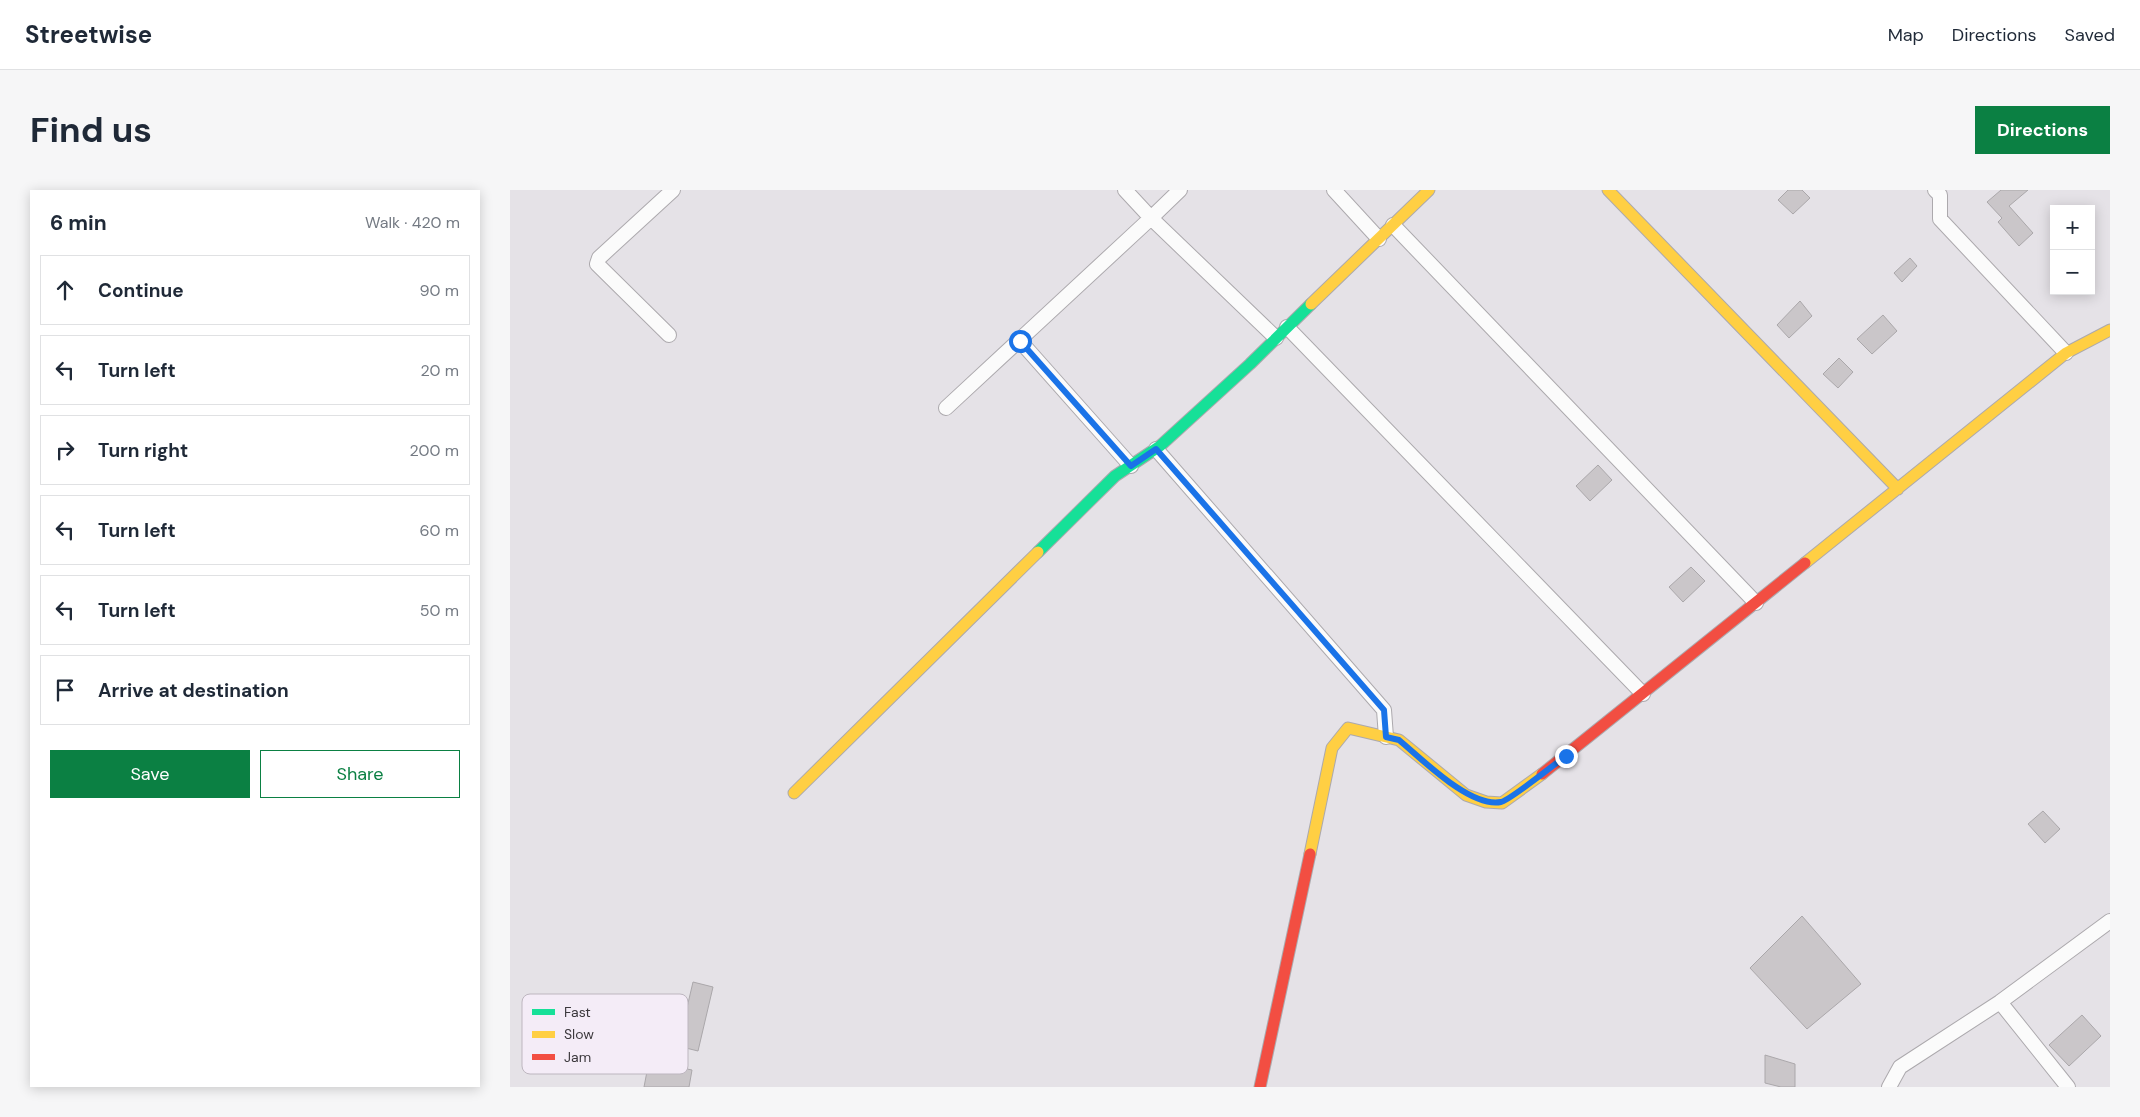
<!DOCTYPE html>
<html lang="en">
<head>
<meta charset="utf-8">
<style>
	body { margin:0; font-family:"DM Sans",sans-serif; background:#f6f6f7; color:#1f2937 }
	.controls { position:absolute; right:15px; top:15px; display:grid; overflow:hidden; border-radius:0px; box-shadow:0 2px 12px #0003 }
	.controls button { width:45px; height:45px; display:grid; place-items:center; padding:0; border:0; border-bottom:1px solid #e0e1e3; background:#fff; color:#1f2937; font:25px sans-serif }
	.stop { position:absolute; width:15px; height:15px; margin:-11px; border:4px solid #1a73e8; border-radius:50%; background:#fff }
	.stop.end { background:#1a73e8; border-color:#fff; box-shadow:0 1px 5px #0008 }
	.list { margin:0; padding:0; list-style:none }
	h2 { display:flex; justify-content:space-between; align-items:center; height:65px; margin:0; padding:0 20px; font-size:21px }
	h2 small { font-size:16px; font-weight:400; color:#747a83 }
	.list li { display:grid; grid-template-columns:32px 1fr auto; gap:15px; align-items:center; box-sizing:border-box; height:70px; margin:0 10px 10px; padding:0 10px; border:1px solid #e0e1e3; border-radius:0px }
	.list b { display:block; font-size:19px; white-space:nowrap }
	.list em { font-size:16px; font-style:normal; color:#747a83 }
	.actions { display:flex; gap:10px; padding:15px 20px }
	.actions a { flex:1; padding:11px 0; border:1px solid #0b8043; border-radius:0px; text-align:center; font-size:18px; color:#0b8043 }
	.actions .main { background:#0b8043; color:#fff }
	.icon { flex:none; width:28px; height:28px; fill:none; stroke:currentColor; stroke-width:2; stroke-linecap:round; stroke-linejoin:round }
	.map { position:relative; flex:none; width:1600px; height:897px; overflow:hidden; border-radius:0px }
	header { display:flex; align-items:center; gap:30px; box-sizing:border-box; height:70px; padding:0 25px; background:#fff; border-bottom:1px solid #e0e1e3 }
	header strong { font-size:24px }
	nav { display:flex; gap:28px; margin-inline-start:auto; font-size:18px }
	.intro { display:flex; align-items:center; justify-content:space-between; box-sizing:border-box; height:120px; padding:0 30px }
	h1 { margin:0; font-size:35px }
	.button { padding:12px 22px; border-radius:0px; background:#0b8043; color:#fff; font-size:18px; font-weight:700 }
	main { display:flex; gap:30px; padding:0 30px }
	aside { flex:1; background:#fff; border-radius:0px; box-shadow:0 2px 12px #0003 }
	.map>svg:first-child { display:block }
	.building { fill:#cac6c9; stroke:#aaa7aa }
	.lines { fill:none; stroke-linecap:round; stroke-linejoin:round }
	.street-casing { stroke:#aca9ad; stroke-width:16 }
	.fast-casing { stroke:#aca9ad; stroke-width:13 }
	.slow-casing { stroke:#aca9ad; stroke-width:13 }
	.jam-casing { stroke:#aca9ad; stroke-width:13 }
	.street { stroke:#fbfbfb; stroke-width:14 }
	.fast { stroke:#16e098; stroke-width:11 }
	.slow { stroke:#ffcf43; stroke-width:11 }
	.jam { stroke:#f24e42; stroke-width:11 }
	.route { stroke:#1a73e8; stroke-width:6 }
	.key { fill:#f4ecf7; stroke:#bdb6bf; stroke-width:1 }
	.key-label { font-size:14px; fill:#3c393d }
</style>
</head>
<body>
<header>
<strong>Streetwise</strong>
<nav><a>Map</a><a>Directions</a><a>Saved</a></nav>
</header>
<div class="intro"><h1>Find us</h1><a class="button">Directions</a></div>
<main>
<aside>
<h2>6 min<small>Walk · 420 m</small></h2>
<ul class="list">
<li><svg class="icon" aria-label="ahead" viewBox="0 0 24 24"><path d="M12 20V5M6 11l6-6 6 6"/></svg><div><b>Continue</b></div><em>90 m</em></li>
<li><svg class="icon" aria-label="left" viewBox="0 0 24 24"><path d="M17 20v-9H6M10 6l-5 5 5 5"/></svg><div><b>Turn left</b></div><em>20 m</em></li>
<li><svg class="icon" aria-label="right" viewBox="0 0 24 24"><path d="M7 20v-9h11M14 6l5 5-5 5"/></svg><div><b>Turn right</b></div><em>200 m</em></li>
<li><svg class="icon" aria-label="left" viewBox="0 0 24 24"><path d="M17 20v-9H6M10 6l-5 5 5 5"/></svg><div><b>Turn left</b></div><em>60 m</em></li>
<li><svg class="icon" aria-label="left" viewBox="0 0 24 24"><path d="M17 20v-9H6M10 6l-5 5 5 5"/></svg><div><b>Turn left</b></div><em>50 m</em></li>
<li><svg class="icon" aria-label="arrive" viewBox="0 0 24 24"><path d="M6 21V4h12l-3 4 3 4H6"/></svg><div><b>Arrive at destination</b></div></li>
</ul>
<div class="actions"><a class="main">Save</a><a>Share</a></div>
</aside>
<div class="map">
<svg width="1600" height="897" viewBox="0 0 1600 897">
	<rect width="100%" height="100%" fill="#e5e2e7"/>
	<path class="building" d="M1278,0h14l8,8 -17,16 -15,-14z
		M1491,0h27l-19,16 24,27 -14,13 -21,-24 4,-4 -15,-16z
		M1400,68l7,8 -15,16 -8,-9z
		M1290,111l12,15 -23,22 -12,-13z
		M1373,125l14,16 -25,23 -15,-15z
		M1329,168l14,14 -15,16 -15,-14z
		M1088,275l14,15 -22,21 -14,-15z
		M1181,377l14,14 -22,21 -14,-15z
		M1533,621l17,18 -15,14 -17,-19z
		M1292,726l59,68 -54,45 -57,-61z
		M183,792l20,5 -15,64 -20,-5z
		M1572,825l19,21 -32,30 -20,-21z
		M1255,865l30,9v23h-14l-16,-4z
		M139,871l43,9 -3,17h-45z"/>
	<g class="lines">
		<g class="street-casing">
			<path id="street" d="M670,0l-29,28 125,120
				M824,0l45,49
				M1425,0l5,5v24l126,134
				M883,35l363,378
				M777,137l356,367
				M159,145l-72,-71 2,-6 74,-68
				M510,151l111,125
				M436,218l205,-190 -26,-28
				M646,259l228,261 2,27
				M1490,812l68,85
				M1379,897l11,-20 100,-65 110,-81"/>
		</g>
		<g class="fast-casing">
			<path id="fast" d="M528,362l77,-76 45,-30 90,-82 61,-60"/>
		</g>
		<g class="slow-casing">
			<path id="slow" d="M1098,0l290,299
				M801,114l118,-114
				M1295,373l261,-210 44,-23
				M284,603l244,-241
				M800,664l22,-106 16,-20 51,12 67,55 20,7 16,1 40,-29"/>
		</g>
		<g class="jam-casing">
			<path id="jam" d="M1032,584l263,-211
				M750,897l50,-233"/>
		</g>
		<use href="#street" class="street"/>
		<use href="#fast" class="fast"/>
		<use href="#slow" class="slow"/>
		<use href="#jam" class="jam"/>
	</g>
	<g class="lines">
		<path class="route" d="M510,151l111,125 25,-17 228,261 2,27 13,3c24,20 71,68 102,62 8,-1 55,-39 65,-46"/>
	</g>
	<rect x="12" y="804" width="166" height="80" rx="8" class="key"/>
	<rect x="22" y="819" width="23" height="6" fill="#16e098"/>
	<rect x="22" y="841" width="23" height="7" fill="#ffcf43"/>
	<rect x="22" y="864" width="23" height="6" fill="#f24e42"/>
	<g class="key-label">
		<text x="54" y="827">Fast</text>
		<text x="54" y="849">Slow</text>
		<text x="54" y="872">Jam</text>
	</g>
</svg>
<div class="controls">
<button>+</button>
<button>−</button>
</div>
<div class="stop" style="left:510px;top:151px"></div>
<div class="stop end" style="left:1056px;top:566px"></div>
</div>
</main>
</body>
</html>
